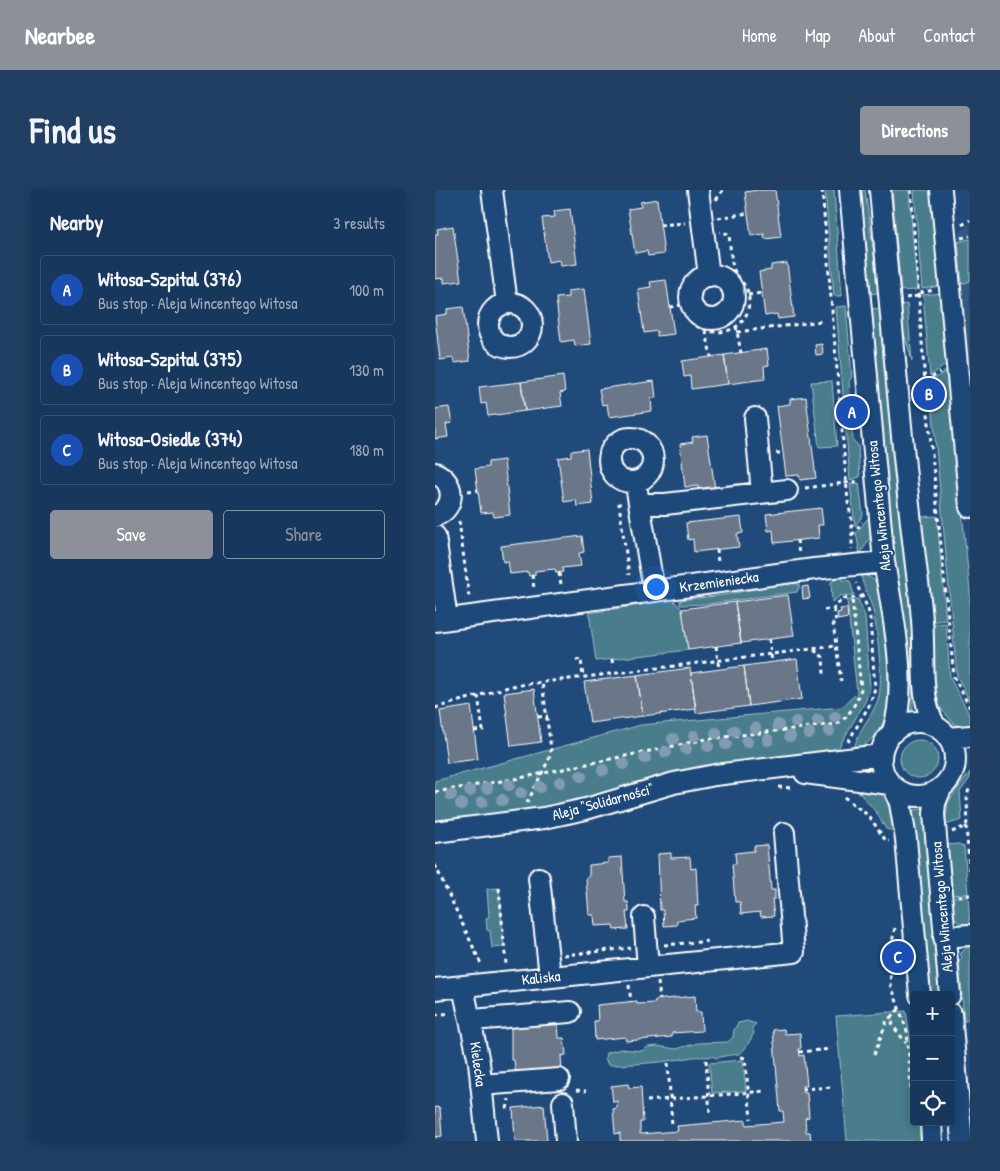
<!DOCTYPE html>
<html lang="en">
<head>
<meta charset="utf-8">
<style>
	body { margin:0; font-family:"Patrick Hand",sans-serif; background:#203f62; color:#f1f3f6 }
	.controls { position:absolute; right:15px; bottom:15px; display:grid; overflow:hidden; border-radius:5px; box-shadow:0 2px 12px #0003 }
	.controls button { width:45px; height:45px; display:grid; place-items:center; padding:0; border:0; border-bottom:1px solid #365272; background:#17385c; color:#f1f3f6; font:25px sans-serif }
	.you { position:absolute; left:220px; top:396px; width:18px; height:18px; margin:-12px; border:4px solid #fff; border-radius:50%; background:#1a73e8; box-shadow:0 0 0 8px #1a73e833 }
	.badge { display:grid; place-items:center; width:32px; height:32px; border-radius:50%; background:#8c9099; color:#fff; font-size:16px; font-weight:700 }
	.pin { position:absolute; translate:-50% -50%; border:2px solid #fff; box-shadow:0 1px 5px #0006 }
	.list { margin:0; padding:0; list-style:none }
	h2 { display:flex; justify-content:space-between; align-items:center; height:65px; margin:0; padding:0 20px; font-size:21px }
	h2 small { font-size:16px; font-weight:400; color:#9eacbb }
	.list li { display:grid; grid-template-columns:32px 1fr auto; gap:15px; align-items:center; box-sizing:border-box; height:70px; margin:0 10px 10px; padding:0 10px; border:1px solid #365272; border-radius:5px }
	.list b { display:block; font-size:19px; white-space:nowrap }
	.list p { margin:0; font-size:16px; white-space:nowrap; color:#9eacbb }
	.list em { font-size:16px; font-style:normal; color:#9eacbb }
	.actions { display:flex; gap:10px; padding:15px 20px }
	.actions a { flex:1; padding:11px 0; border:1px solid #8c9099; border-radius:5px; text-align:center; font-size:18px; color:#8c9099 }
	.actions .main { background:#8c9099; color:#fff }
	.icon { flex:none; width:28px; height:28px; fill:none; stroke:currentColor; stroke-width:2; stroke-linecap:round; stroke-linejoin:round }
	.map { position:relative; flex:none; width:535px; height:951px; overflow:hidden; border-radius:5px }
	header { display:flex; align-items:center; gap:30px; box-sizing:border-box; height:70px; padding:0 25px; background:#8c9099; color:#fff }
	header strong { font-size:24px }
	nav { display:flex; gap:28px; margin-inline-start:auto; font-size:18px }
	.intro { display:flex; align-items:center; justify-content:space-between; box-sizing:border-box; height:120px; padding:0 30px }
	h1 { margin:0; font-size:35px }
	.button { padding:12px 22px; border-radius:5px; background:#8c9099; color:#fff; font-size:18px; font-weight:700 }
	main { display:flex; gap:30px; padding:0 30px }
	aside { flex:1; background:#17385c; border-radius:5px; box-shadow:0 2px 12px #0003 }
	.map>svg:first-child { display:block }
	.built { fill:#36587e }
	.green { fill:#487d8c; stroke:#a4bec6 }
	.building { fill:#6a7789; stroke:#fff }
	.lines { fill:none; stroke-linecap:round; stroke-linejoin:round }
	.minor-casing { stroke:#fff; stroke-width:24 }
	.path { stroke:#fff; stroke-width:3; stroke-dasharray:4 4; stroke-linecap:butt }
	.minor { stroke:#1f4a7a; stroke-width:20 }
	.tree { fill:#819bb3 }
	.labels { text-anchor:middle; stroke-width:4; stroke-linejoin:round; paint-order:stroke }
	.street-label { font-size:15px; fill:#fff; stroke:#1f4a7a }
</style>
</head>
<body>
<header>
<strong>Nearbee</strong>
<nav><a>Home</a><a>Map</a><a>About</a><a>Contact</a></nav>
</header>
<div class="intro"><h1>Find us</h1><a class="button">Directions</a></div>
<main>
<aside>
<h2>Nearby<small>3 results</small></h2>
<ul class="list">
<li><span class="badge" style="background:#1a4fb4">A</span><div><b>Witosa-Szpital (376)</b><p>Bus stop · Aleja Wincentego Witosa</p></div><em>100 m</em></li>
<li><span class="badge" style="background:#1a4fb4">B</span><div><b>Witosa-Szpital (375)</b><p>Bus stop · Aleja Wincentego Witosa</p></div><em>130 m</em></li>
<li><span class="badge" style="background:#1a4fb4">C</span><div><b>Witosa-Osiedle (374)</b><p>Bus stop · Aleja Wincentego Witosa</p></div><em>180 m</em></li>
</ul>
<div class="actions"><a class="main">Save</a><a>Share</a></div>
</aside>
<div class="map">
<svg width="535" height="951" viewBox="0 0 535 951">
	<rect width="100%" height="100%" fill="#1f4a7a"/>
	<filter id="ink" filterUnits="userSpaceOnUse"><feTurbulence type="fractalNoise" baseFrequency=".02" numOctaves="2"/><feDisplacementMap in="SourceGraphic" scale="10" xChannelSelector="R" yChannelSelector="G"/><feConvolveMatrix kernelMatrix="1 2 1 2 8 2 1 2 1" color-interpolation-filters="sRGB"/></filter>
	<g filter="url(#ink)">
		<path class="built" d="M535,33v153l-12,-133 1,-10z"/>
		<path class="green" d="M390,0h9l8,106h-8z
			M426,0h4l14,103 -9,1z
			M457,0h17l8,97 -1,3 -15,1z
			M479,0h18l9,96 -19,3z
			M535,49v42l-8,3 -4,-42z
			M507,103l6,70 -18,13 -7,-81z
			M472,114l5,57 -10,-35 -3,-21z
			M411,116l6,71 -3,4 4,60 5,4 2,32 -10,3 -14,-173z
			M445,118l22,237 9,63 2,102h-4l-4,-84 -13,-80 -21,-237z
			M513,179l22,223v110l-13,-26 -27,-294z
			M397,191l5,65 -18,1 -8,-65z
			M424,293l4,32 -8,11 -5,-42z
			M502,326l9,104 -17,2 -9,-105z
			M434,327l1,21 -10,16 -4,-21z
			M426,385c7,1 13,3 16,9 10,14 14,118 8,134 -5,14 -17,28 -31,33 2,-21 20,-35 25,-55 4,-16 -2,-68 -6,-85 -3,-13 -10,-23 -12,-36z
			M407,386l1,4 7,1 4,14 -14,1 -8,6 -1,-20z
			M357,392l8,3 -3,7 -90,12 -27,1v-5l44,-5 62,-12 3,2z
			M423,409l7,17 5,72 -5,14 -26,45 1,7 -310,58 -95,12v-43l206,-56 201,-18 15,-14 -10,-93z
			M238,410l9,9 6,41 -92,11 -7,-48z
			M511,433l4,55 20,38v14l-16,-6 -16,-19 -9,-80z
			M465 569a19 19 0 1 1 38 0a19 19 0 1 1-38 0Z
			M535,582v6l-10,14 2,28 -17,5 3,-23z
			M420,598c36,4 32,11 39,43l-8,-2 -10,-17z
			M489,619l15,186h-9l-17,-185z
			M524,654l5,3 4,47 -18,1 -4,-50z
			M64,698l5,59 -12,1 -2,-17 -3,-1 -1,-12 3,-1 -2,-28z
			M533,706l2,28 -10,-1 -7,-5 -3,-21z
			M535,754v76l-6,1 -5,-60 3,-4 -2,-3z
			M471,821l8,53v58h5l2,19h-74l-11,-125z
			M312,831l9,3 -4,4 2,5c-15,29 -13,18 -38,25l-4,-2c-7,2 -12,0 -19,1 -26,5 -52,7 -78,8h-7l-3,-7 1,-5 15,-4 21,2 6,-4 9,-1 19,3 22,-6 30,-1 5,-5 1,-7 4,-7z
			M308,870l3,31 -34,2 -3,-30z"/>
		<path class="building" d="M323,0h17l6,47 -16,2 -1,-5 -13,2 -6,-44z
			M222,9l7,55 -16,2 -1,-5 -12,2 -7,-44 13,-2 -1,-5z
			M135,19l7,55 -16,2 -1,-6 -12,2 -6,-44 13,-1 -1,-6z
			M18,36l8,55 -17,2v-5l-9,1v-45h3l-1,-5z
			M352,73l7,54 -16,2 -1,-5 -12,2 -6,-44 12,-2v-5z
			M231,90l8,54 -17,2v-5l-13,2 -6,-44 13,-2 -1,-5z
			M149,99l7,55 -16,2 -1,-6 -13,2 -5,-44 12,-1v-6z
			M28,117l7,54 -16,2 -1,-5 -13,2 -5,-44 12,-2v-5z
			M387,154l1,10 -7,1 -1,-10z
			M332,159l2,16 -5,1 1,13 -37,5 -4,-29z
			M289,165l4,29 -37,5 -1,-13 -6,1 -2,-16z
			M128,186l2,16 -5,1 2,13 -37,5 -4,-29z
			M219,191l2,17h-5l1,13 -43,6 -2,-13 -5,1 -3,-16z
			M86,192l4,29 -37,5 -2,-13 -5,1 -2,-17z
			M371,207l10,81 -16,2 -1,-5 -13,1 -9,-70 13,-2v-5z
			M14,217l3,16 -6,1 2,13 -13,2v-30z
			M272,245l8,54 -17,2v-5l-13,1 -5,-43 13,-2 -1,-5z
			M152,259l6,55 -16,2 -1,-6 -12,2 -6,-44 13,-2v-5z
			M69,270l6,55 -16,2 -1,-5 -12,1 -6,-44 13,-2v-5z
			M386,318l2,17h-5l1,13 -45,5 -1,-13 -5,1 -2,-17z
			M306,327l2,16 -6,1 2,13 -45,5 -1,-13 -5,1 -2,-17z
			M147,346l2,16 -5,1 2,13 -19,2 1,4 -7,1 -1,-4 -20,2v4l-6,1 -1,-4 -18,2 -2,-13 -5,1 -2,-16z
			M373,396l2,12 -7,1 -1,-12z
			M353,405l6,41 -53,7 -6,-41z
			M300,412l6,41 -53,7 -6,-41z
			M412,418l1,10 -10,2 -1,-7 4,-1 -1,-3z
			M362,469l5,40 -53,7 -5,-40z
			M309,476l5,40 -53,7 -5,-40z
			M255,478l6,41 -53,7 -6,-41z
			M202,485l6,41 -53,7 -6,-41z
			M99,499l7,53 -30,4 -7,-53z
			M36,516l7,53 -31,4 -7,-52z
			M332,655l4,45h4v9h-3l2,17 -13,1 -1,-5 -19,2 -1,-12h-5l-3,-38h4l-1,-11 19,-2v-5z
			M236,663v5l19,-1 1,12 5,-1 2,38h-3l1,12 -19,2v5l-13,1 -1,-16h-3l-2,-56z
			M187,667l3,45h3l1,6v4h-3l2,17 -14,1 -1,-5 -18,1 -1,-11h-5l-3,-38h3v-12l19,-2v-5z
			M260,806l1,16h5l1,19 -30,2v4l-46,4 -1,-4 -30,3 -1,-19h4l-1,-16 40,-4v3l18,-1v-3z
			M123,833l1,15h5l2,17 -5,1 1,16 -46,4 -2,-16h-3v-33z
			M349,839l1,5 15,-1 1,15 -2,1 1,7 4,-1 3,31h-5l1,7h4l2,24 -4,1 1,14h4l1,9h-191v-8l-5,1 -2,-25 4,-1v-7l-4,1 -2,-16 17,-2 1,4 12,-1 2,35h-3v12l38,-3 -1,-5 69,-6v5l38,-3 -1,-11h-3l-7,-81z
			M109,915l3,36h-32l-2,-33z
			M0,917l5,1 2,28 -7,1v4z"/>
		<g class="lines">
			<g class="minor-casing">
				<path id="minor" d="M57,0l15,113
					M263,0l11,86
					M415,0l34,372c8,48 25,123 9,169
					M445,0c12,133 22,267 39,400 2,17 4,35 4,53 1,28 -2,55 11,81
					M506,0l29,317
					M255 107a22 22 0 1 1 44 0a22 22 0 1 1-44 0Z
					M53 135a22 22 0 1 1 44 0a22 22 0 1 1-44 0Z
					M320,228l7,75
					M174 270a22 22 0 1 1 44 0a22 22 0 1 1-44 0Z
					M0,283c20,8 22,35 0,43
					M202,301l17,100
					M206,314h24l122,-14
					M0,346l12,83
					M0,431l379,-52 70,-7
					M446 569a37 37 0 1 1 74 0a37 37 0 1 1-74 0Z
					M513,548l22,-2
					M370,583l85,11
					M459,598l6,15 6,36 14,156
					M505,601l-5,12 -1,11 16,181
					M0,642l109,-14 42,-9 88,-26 41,-8 166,-20
					M104,688l11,98
					M209,727l4,50
					M509,747l26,-2
					M28,797l16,75 8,79
					M0,799l359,-37 -10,-119
					M516,824l11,127
					M37,830l98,-8
					M46,895l78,-6
					M128,913l3,38
					M496,932l1,19"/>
			</g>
			<path class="path" d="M387,0l26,312 4,20v27
				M476,0l14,193 29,294 16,31
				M281,10l7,-10
				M283,28l30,-5
				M225,35l25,-2
				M527,35l8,-5
				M526,48l9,-2
				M257,87c-40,55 59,80 57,21 -1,-13 -9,-16 -14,-26 -4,-6 -5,-29 -6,-38l-9,-2
				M485,103l14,-3
				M313,105l14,-2
				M471,108l12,-2
				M235,117l13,-2
				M301,136l5,27
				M271,141l5,26
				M302,142l86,-11
				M490,192l15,-10
				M341,263h7
				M370,298l55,-7
				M33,301l10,-1
				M186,314h-2l10,71
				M24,331l10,76
				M417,345l10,-13
				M362,350l2,14
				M282,359l1,15
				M124,383l2,11
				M97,385l2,13
				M399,419l2,13 -3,1 8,58
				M389,420l10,-1 8,-10 19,-2
				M334,449l3,23
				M281,456l3,23
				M379,460l9,7 1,17
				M177,469l1,8
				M141,470l5,-1 2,18
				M0,518l77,-22 324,-40
				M103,527l10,-1
				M39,541l9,-1 -5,-34
				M413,552l22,-38 5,-16 -5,-70 -2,-9 -12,-26
				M343,597l16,1
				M0,602l85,-14 187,-39 130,-15c12,-7 20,-22 24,-35l-9,-91
				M409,607l25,19 17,25h3
				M92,613l22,-44 2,-10 -9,-67
				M531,636l4,47
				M517,642l14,-6c4,-13 -2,-27 4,-39
				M0,675l47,101
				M64,698l7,76
				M523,706l12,-1
				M460,738l-6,28 2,29 16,46 6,86
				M229,755l46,-4
				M129,765l66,-7
				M223,792l2,17
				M194,795l2,17
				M464,819l-8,8 2,9 13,17
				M0,825l15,-2
				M364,862l32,-3
				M439,865l13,-35 4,-3
				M306,867l4,1 6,61
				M271,870l4,54
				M233,873l4,62
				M367,899l32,-2
				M141,900l10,1
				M212,911l119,-10
				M72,919l2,-10"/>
			<use href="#minor" class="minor"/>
		</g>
		<g class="tree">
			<circle cx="400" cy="527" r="6"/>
			<circle cx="383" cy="530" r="6"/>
			<circle cx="361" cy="532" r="6"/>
			<circle cx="343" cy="535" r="6"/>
			<circle cx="320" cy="538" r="6"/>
			<circle cx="299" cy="541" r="6"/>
			<circle cx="394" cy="541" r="6"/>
			<circle cx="281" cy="543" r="6"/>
			<circle cx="374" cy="543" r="6"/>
			<circle cx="259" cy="546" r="6"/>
			<circle cx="355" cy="546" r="6"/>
			<circle cx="238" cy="549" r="6"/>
			<circle cx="333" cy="550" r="6"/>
			<circle cx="312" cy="552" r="6"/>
			<circle cx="291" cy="554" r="6"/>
			<circle cx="273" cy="556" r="6"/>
			<circle cx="251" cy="559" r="6"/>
			<circle cx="231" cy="562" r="6"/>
			<circle cx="210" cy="568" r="6"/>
			<circle cx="188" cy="574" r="6"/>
			<circle cx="168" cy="580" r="6"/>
			<circle cx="146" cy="586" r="6"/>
			<circle cx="125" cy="592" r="6"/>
			<circle cx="74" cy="595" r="6"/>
			<circle cx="105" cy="597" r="6"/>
			<circle cx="52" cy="598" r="6"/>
			<circle cx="35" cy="601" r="6"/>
			<circle cx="86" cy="603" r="6"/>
			<circle cx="16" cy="605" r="6"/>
			<circle cx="67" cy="610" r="6"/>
			<circle cx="47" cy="612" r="6"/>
			<circle cx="26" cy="614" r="6"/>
		</g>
	</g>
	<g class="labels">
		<g class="street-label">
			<text transform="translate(444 316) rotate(-96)" y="5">Aleja Wincentego Witosa</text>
			<text transform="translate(284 392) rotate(-8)" y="5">Krzemieniecka</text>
			<text transform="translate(168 612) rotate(-15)" y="5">Aleja "Solidarności"</text>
			<text transform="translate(507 717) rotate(-95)" y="5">Aleja Wincentego Witosa</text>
			<text transform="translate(106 788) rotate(-6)" y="5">Kaliska</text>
			<text transform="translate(43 874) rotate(82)" y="5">Kielecka</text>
		</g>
	</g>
</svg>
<div class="controls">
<button>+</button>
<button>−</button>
<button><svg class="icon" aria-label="locate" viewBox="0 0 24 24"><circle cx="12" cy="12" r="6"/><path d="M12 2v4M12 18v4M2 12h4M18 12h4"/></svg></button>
</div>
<div class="you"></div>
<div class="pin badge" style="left:417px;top:222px;background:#1a4fb4">A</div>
<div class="pin badge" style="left:494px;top:204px;background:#1a4fb4">B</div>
<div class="pin badge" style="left:463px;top:767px;background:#1a4fb4">C</div>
</div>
</main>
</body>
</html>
